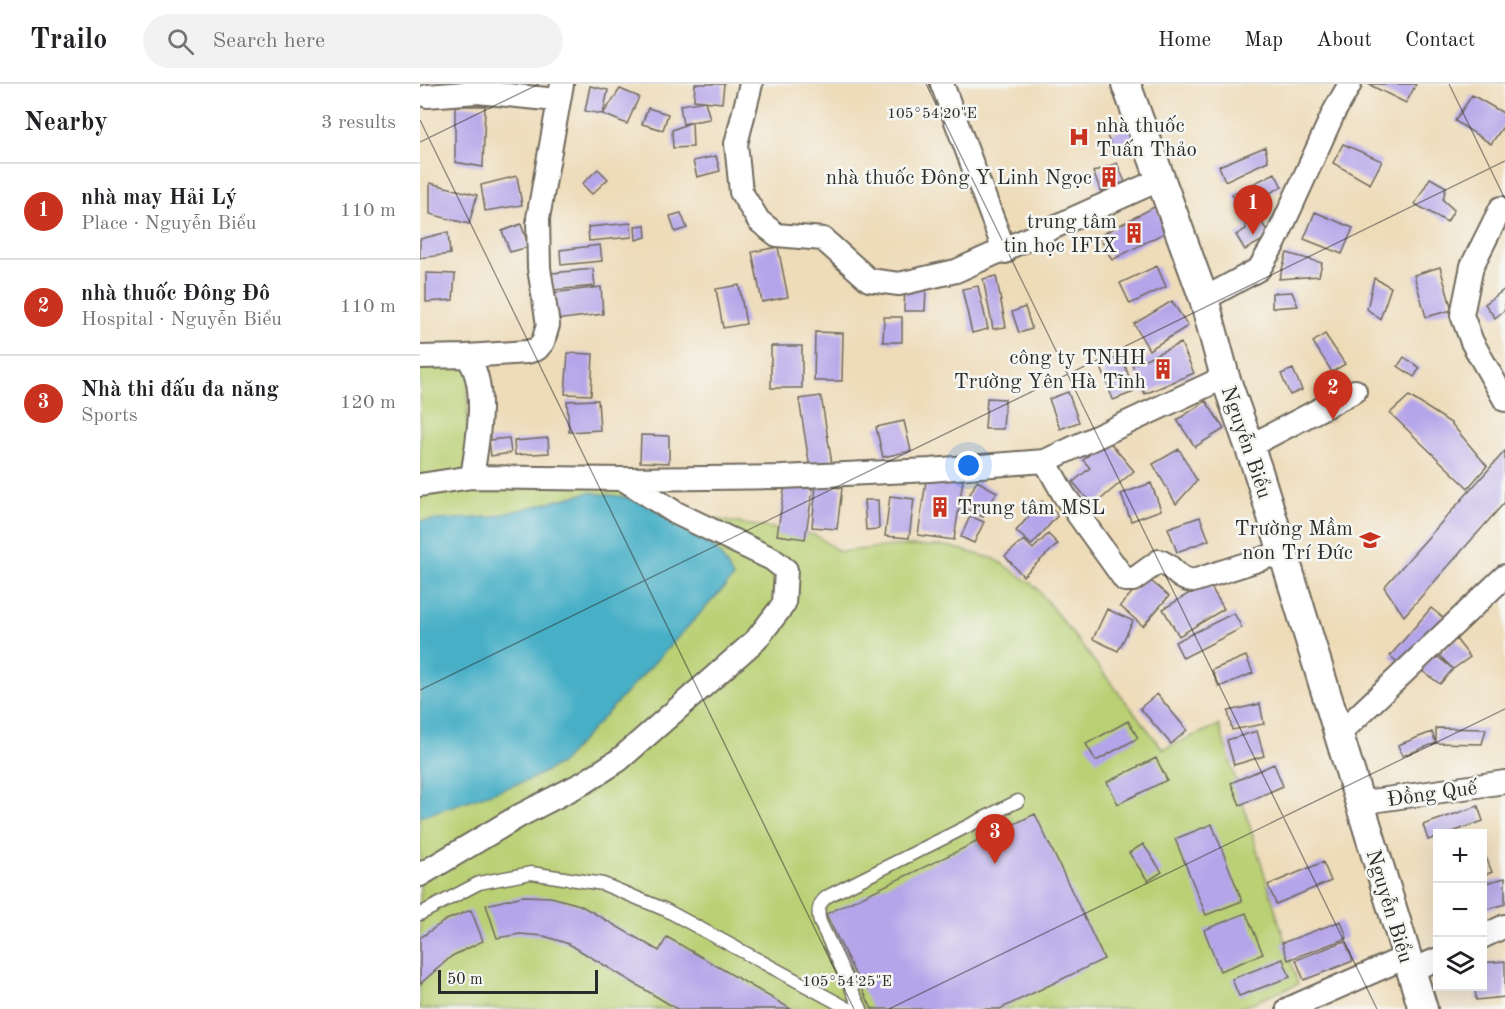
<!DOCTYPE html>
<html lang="en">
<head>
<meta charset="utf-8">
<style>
	body { margin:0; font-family:"Old Standard TT",serif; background:#f2f2f2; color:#202124 }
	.controls { position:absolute; right:18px; bottom:18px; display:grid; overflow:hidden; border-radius:0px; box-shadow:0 6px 24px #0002 }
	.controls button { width:54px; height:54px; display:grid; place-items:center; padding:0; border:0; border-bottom:2px solid #e0e0e0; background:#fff; color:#202124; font:30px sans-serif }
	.scale { position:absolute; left:18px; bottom:15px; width:160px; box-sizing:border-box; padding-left:6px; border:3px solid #2b2b2b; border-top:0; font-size:16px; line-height:21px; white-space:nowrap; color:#2b2b2b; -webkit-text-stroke:4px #f6f6f2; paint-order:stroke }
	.you { position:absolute; left:549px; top:382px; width:21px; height:21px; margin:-15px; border:4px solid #fff; border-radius:50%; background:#1a73e8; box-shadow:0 0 0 9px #1a73e833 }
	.badge { display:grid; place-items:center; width:39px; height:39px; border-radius:50%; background:#c8321e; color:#fff; font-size:20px; font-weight:700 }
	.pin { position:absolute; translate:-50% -50px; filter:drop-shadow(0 2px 3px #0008) }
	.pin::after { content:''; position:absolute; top:32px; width:21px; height:18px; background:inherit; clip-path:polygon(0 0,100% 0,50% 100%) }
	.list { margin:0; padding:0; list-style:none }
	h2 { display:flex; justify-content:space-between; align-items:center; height:78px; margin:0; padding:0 24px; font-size:26px }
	h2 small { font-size:20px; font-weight:400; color:#757577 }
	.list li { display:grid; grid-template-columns:39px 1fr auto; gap:18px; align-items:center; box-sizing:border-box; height:96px; padding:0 24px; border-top:2px solid #e0e0e0 }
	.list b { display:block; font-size:22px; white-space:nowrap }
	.list p { margin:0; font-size:20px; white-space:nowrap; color:#757577 }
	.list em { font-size:20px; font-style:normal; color:#757577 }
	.icon { flex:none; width:33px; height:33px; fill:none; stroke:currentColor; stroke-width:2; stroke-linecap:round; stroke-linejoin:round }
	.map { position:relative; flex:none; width:1085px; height:925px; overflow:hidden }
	header { display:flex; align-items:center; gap:36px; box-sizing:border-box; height:84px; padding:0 30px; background:#fff; border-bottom:2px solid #e0e0e0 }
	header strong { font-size:28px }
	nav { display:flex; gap:33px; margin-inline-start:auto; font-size:21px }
	.search { width:420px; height:54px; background:#f2f2f2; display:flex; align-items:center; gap:15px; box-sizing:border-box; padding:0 21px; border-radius:33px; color:#757577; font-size:22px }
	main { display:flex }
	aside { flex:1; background:#fff }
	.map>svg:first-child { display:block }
	.green { fill:#bad074; stroke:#727e50; stroke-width:1.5 }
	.water { fill:#47afc6; stroke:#396d78; stroke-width:1.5 }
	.building { fill:#b4a4e9 }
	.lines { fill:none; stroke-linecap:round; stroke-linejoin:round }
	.service-casing { stroke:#6f695d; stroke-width:15 }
	.minor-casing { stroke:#6f695d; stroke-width:26 }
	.tertiary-casing { stroke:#6f695d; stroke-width:32 }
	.service { stroke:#fff; stroke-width:12 }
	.minor { stroke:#fff; stroke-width:22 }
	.tertiary { stroke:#fff; stroke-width:28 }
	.ticks { fill:none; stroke:#2b2b2b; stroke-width:1.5; stroke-opacity:0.45 }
	.labels { text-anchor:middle; stroke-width:5; stroke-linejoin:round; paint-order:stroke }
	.poi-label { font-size:21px; fill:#2b2b2b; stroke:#f6f6f2; text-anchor:end }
	.street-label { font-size:21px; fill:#2b2b2b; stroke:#f6f6f2 }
	.ticks-label { font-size:15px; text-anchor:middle; fill:#2b2b2b; stroke:#f6f6f2; stroke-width:5; stroke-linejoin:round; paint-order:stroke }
</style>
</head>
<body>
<header>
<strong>Trailo</strong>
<div class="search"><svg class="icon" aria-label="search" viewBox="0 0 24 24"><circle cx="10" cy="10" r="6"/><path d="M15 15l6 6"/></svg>Search here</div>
<nav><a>Home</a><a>Map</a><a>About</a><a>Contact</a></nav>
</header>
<main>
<aside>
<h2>Nearby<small>3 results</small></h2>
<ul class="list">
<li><span class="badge">1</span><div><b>nhà may Hải Lý</b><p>Place · Nguyễn Biểu</p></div><em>110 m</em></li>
<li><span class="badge">2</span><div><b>nhà thuốc Đông Đô</b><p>Hospital · Nguyễn Biểu</p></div><em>110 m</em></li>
<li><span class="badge">3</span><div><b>Nhà thi đấu đa năng</b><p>Sports</p></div><em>120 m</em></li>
</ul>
</aside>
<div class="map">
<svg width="1085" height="925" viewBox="0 0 1085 925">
	<rect width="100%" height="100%" fill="#f6f6f2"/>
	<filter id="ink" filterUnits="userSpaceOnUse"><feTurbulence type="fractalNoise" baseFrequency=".0167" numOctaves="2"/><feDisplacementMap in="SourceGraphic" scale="12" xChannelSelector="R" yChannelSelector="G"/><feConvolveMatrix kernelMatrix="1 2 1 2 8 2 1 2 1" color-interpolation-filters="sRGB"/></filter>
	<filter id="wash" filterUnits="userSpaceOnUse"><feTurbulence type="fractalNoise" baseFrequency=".008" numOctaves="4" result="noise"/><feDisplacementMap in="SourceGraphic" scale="24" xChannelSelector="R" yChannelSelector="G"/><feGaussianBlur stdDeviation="1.35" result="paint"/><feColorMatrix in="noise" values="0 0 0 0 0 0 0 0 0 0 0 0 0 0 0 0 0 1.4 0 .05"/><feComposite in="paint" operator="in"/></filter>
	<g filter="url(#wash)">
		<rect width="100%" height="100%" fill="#eedcb9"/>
		<path class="green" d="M49,272l-3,131 142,-8 86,37 121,19 25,17 53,-6h54l48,13 40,27 128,163 56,-24 79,259 -60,25h-818v-647z"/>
		<path class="water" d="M170,408c19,4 42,4 59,11 35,14 70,40 84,75l-173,186 -31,16 -109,37v-296l72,-4z"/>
		<g id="blocks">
			<path class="building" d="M275,0h29l-2,19 -28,-3z
				M948,0h48l-10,19z
				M170,2l18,4 -5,24 17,-25 19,8 -12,27 -24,-10 -18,-3z
				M1052,11l33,19v10l-14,20 -36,-23z
				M285,17l5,18 -18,3 1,25 -20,1 -1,-18 20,-8 -9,2 -3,-19z
				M35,22h30l-2,61 -28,-5z
				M228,24l20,6 -5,16 -21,-6z
				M713,40l7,17 -26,11 -7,-16z
				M923,60l39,17 -12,23 -37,-21z
				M845,63l3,14 -43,20 -6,-15z
				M296,72l4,15 -23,6 -4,-16z
				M697,79l8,19 -24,9 -8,-19z
				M178,85l10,10 -16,15 -10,-10z
				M855,89l7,14 -43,21 -7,-14z
				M97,92l5,29 -37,6 -4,-26z
				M1010,94l16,9 -3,13 11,10 -7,12 -32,-18z
				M10,99l47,12 -8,29 -39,-10z
				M736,122l12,25 -56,29 -13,-24z
				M845,122l-4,15 9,15 -25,14 -9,-15 10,-6 -2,-10z
				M895,128l38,16 -11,26 -38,-15z
				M261,129l6,15 -12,4 -5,-16z
				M211,139l1,14 -43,4 -1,-14z
				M101,140l8,23 -19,5 -8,-21z
				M225,141l1,12 -10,3 -1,-14z
				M28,148l2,22 -30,4v-19z
				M180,161l2,16 -41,4 -1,-15z
				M358,163l10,50 -26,5 -10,-50z
				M867,169l35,10 -3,13 -40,3z
				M737,182l9,21 -36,17 -10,-21z
				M1020,183l12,43 -26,7 -12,-42z
				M173,185l2,17 -41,4 -2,-17z
				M6,189l29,1 -2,26 -27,2z
				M576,192l10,51 -13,2 -10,-50z
				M954,194l17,9 -11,32 -13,-10z
				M319,201l7,39 -23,4 -7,-39z
				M558,202l10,43 -16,4 -10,-44z
				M181,203l2,27 -48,6 -3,-27z
				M485,203l21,1 -1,23h-21z
				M1085,205v21l-10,8 -10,-14z
				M872,208l6,14 -26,2v-15z
				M752,217l16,25 -39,24 -15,-26z
				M605,223l7,22 -13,4 -7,-21z
				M464,233h18v25h-19z
				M395,248l28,1 -1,48h-28z
				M905,250l20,30 -13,8 -19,-30z
				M761,259l13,30 -49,21 -13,-29z
				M351,262h31v42h-31z
				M148,269l25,1 -2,41 -26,-1z
				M702,272l12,36 -21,8 -13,-36z
				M984,273l16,11 -6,9 -16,-11z
				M873,285l9,21 -12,5 -9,-21z
				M648,308l11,30 -19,7 -11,-30z
				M401,312l11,68 -22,4 -11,-69z
				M989,312l42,27 36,43 -19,22 -78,-75z
				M567,314l18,1 -2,30h-18z
				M178,316l2,30 -31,2 -2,-31z
				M786,317l18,28 -29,18 -18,-27z
				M484,337l7,30 -28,6 -7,-30z
				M221,351l28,1v27l-29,-1z
				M89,354l2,15 -20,3 -2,-16z
				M128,354l1,15 -34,2 -1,-14z
				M687,355l27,32 -41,35 -20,-24 17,-14 -7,-8z
				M759,365l18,32 -21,23 -23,-40z
				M1085,367v51l-101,114 -20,-29z
				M507,390l36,6 -9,60 -36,-5z
				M557,397l20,11 -14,25 -20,-10z
				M731,399l10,27 -30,11 -10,-27z
				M365,401l28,4 -8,50 -28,-4z
				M396,401l26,3 -5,41 -25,-2z
				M470,412l24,3 -5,39 -24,-2z
				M444,416h14l1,29 -13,1z
				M622,417l16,14 -26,30 -16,-14z
				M550,432l14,6 -10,21 -13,-6z
				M780,433l9,23 -32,12 -9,-24z
				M628,450l10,10 -35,32 -18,-20 19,-16 9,9z
				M726,493l23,19 -26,30 -23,-20z
				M788,498l16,27 -45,27 -16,-27z
				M1011,524l15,12 -41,48 -15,-12z
				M687,525l26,12 -15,30 -25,-12z
				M814,529l8,15 -59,30 -8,-16z
				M1036,555l14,18 -17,12 -15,-15z
				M1014,570l19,15 -13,15 -19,-14z
				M826,572l7,17 -34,14 -7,-17z
				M737,610l30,36 -16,14 -31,-36z
				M840,620l4,20 -32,6 -4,-19z
				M708,637l10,17 -42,23 -10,-17z
				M1016,644l50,1 -4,15 -46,-1z
				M837,647l7,25 -30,9 -7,-25z
				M1012,648l4,11 -34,13 -4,-11z
				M736,674l11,22 -49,24 -11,-22z
				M854,680l9,22 -43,19 -9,-22z
				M1058,722l5,15 -36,13h-9l-1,3 -9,3 -5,-15z
				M615,730l69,145 -104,50h-128l-46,-95z
				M792,740l30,77 -36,14 -31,-76z
				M723,760l19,28 -14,9 -19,-28z
				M1062,763l10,25 -10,4z
				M903,778l8,19 -55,23 -8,-19z
				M1085,794v26l-23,7v-27z
				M103,812l28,1 29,8 79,46 8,-14 124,72h-114l-108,-65 -25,-8 -24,-2 -23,4 -11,-33z
				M51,826l12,31 -31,15 -32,28v-46l26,-18z
				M826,829l17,41 -43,17 -16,-41z
				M921,837l6,17 -59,22 -6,-17z
				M925,857l8,20 -49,19 -8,-20z
				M863,875l7,18 -51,19 -7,-17z
				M1085,877v36l-29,3 -1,-13 7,-1v-23z"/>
		</g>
	</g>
	<g filter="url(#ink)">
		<use href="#blocks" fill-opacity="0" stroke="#6f695d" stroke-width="1.5"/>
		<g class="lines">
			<g class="service-casing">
				<path id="service" d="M0,830l59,-31 52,-10 72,11 63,26 183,99
					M441,925l-41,-87c-3,-11 -2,-19 8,-26l190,-95"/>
			</g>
			<g class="minor-casing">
				<path id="minor" d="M331,0l-15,60 5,48 18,29 18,14 46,4 46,41 30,4 57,-13 203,-91
					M522,0l63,168
					M7,12l50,-4 80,8
					M1081,124l-29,58 -10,49 10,27 33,58
					M784,215l55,-30 16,-27 59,-130 16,-28
					M46,272l61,-4 10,-3 6,-7 5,-17 -9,-57 -1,-50 24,-134
					M0,273l46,-1c24,26 11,88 6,121
					M830,362l105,-55
					M625,377l19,34 61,85h8l26,-19c14,3 16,18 34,20l90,-29
					M0,401l52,-8 151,2 159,-2 148,-7 115,-9 180,-84
					M919,650l166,-158
					M938,719l147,-21
					M0,791l99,-59 66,-34 34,-22 137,-120 28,-36 2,-34 -14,-11 -96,-46 -53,-34
					M1062,853l23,-11
					M990,887l28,-12
					M868,925l118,-52"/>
			</g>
			<g class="tertiary-casing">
				<path id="tertiary" d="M706,0l78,215 21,78 33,94 165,538"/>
			</g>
			<use href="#service" class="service"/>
			<use href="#minor" class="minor"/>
			<use href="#tertiary" class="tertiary"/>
		</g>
	</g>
	<path class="ticks" d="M506,0l451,925M1029,0l56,115M0,36l434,889M0,58l119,-58M0,606l1085,-529M469,925l616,-300"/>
	<defs>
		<g id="hospital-bare" transform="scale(1.62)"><path d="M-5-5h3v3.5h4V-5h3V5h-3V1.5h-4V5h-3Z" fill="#c8321e" stroke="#f6f6f2" stroke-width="2.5" paint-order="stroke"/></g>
		<g id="building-bare" transform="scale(1.62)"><path d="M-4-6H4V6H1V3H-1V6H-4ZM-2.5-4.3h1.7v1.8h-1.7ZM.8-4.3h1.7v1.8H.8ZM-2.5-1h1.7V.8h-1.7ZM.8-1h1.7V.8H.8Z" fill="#c8321e" stroke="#f6f6f2" stroke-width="2.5" paint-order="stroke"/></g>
		<g id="school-bare" transform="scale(1.62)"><path d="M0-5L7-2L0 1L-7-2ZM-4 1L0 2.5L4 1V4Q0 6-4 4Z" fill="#c8321e" stroke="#f6f6f2" stroke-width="2.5" paint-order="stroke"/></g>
	</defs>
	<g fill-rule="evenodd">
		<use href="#hospital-bare" x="659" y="53"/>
		<use href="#building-bare" x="689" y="93"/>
		<use href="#building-bare" x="714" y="149"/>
		<use href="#building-bare" x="743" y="285"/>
		<use href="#building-bare" x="520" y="423"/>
		<use href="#school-bare" x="950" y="456"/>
	</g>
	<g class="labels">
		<g class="poi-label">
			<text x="676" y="48" text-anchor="start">nhà thuốc<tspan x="676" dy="24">Tuấn Thảo</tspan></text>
			<text x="672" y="100">nhà thuốc Đông Y Linh Ngọc</text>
			<text x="697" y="144">trung tâm<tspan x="697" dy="24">tin học IFIX</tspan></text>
			<text x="726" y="280">công ty TNHH<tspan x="726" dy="24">Trường Yên Hà Tĩnh</tspan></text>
			<text x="537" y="430" text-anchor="start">Trung tâm MSL</text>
			<text x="933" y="451">Trường Mầm<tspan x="933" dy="24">non Trí Đức</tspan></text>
		</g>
		<g class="street-label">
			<text transform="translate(827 358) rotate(71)" y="7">Nguyễn Biểu</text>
			<text transform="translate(1012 709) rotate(-8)" y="7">Đồng Quế</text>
			<text transform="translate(970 822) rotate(73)" y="7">Nguyễn Biểu</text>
		</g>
	</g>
	<g class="ticks-label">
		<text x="512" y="34">105°54'20"E</text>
		<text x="427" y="902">105°54'25"E</text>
	</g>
</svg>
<div class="controls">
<button>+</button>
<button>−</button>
<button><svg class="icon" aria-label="layers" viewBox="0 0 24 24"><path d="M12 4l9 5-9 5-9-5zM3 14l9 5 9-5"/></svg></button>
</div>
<div class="scale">50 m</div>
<div class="you"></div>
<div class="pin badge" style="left:833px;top:151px">1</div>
<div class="pin badge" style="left:913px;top:336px">2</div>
<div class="pin badge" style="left:575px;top:780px">3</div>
</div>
</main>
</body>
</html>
